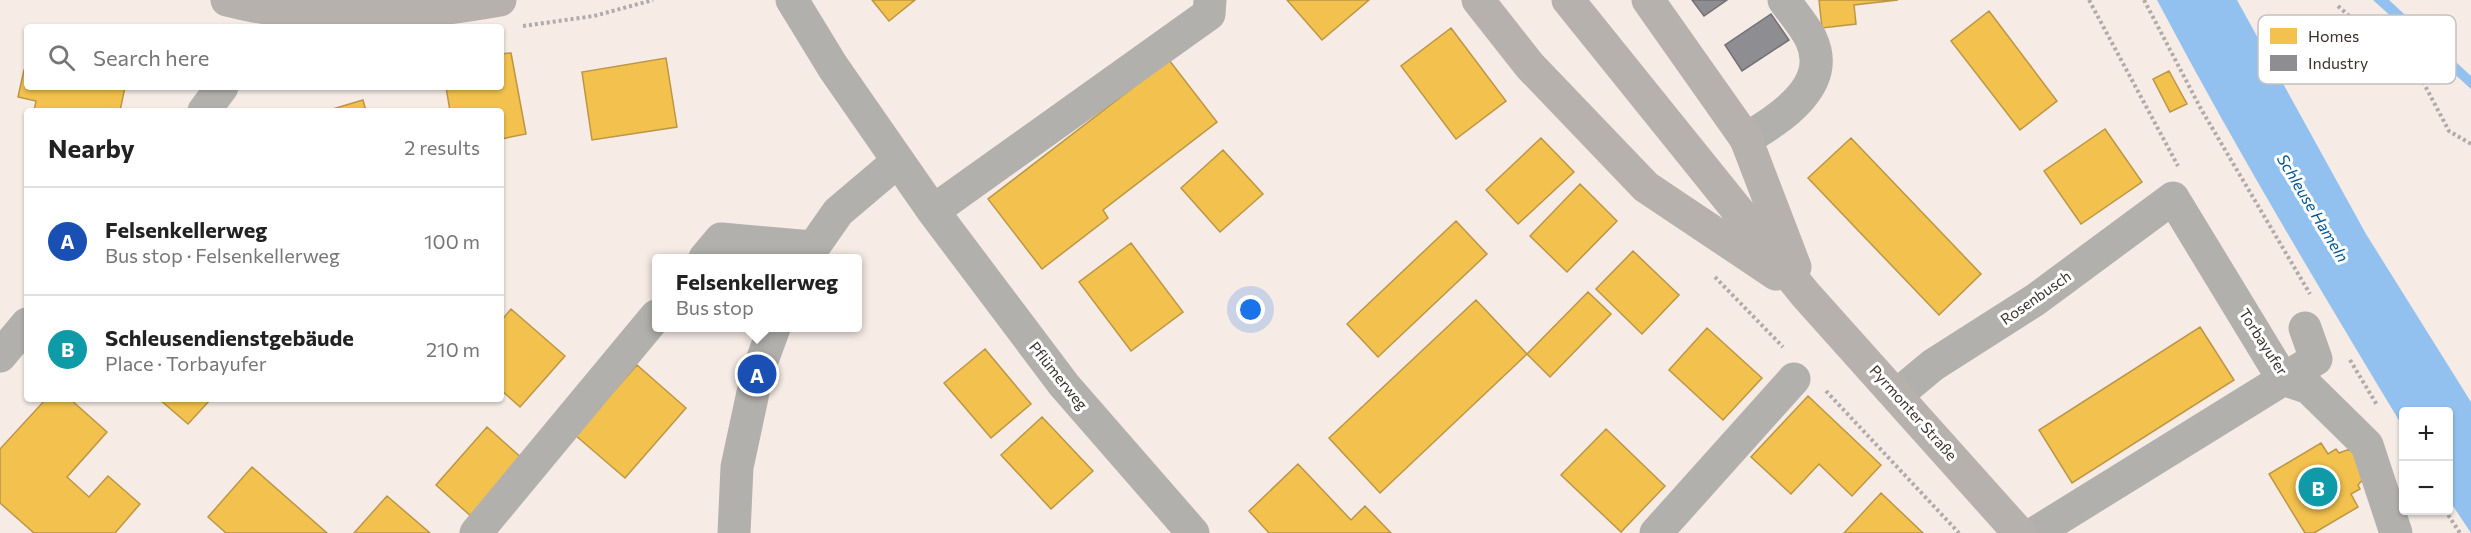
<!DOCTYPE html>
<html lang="en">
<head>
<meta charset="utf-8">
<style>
	body { margin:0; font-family:Commissioner,sans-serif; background:#f2f2f2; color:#222 }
	.controls { position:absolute; right:18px; bottom:18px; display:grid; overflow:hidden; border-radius:6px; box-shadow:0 2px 4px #0004 }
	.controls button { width:54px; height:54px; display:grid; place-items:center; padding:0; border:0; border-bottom:2px solid #e0e0e0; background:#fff; color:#222; font:30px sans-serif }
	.you { position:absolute; left:1251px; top:310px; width:21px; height:21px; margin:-15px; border:4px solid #fff; border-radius:50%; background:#1a73e8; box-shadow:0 0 0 9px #1a73e833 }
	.badge { display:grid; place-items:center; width:39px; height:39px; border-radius:50%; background:#7c726d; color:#fff; font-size:20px; font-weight:700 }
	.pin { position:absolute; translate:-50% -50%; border:3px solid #fff; box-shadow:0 2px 6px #0006 }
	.popup { position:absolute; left:652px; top:254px; width:210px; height:78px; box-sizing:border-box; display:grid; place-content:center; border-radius:6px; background:#fff; filter:drop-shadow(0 2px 4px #0005); font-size:20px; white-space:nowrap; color:#767676 }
	.popup b { font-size:22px; color:#222 }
	.popup::after { content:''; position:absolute; left:50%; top:100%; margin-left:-12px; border:12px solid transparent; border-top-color:#fff }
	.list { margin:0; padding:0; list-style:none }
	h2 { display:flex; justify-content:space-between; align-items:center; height:78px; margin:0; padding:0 24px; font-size:26px }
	h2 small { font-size:20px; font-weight:400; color:#767676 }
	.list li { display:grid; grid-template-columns:39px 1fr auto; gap:18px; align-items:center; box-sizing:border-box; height:108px; padding:0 24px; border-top:2px solid #e0e0e0 }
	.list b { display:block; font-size:22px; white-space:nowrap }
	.list p { margin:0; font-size:20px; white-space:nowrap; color:#767676 }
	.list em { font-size:20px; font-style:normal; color:#767676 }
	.icon { flex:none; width:33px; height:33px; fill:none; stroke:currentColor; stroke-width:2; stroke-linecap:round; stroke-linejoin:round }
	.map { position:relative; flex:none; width:2471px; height:533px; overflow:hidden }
	.search { position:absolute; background:#fff; box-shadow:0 2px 4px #0004; left:24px; top:24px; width:480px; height:66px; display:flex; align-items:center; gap:15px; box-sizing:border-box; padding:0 21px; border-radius:6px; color:#767676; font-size:22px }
	.panel { position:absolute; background:#fff; box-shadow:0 2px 4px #0004; left:24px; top:108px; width:480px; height:294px; border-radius:6px }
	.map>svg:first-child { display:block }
	.water { fill:#92c1f0 }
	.homes { fill:#f2c14e; stroke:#bb9644; stroke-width:1.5 }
	.industry { fill:#8d8d92; stroke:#747173; stroke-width:1.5 }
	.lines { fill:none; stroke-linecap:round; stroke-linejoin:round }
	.path { stroke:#afaba9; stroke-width:4; stroke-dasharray:3 3; stroke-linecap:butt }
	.minor { stroke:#b2b0ac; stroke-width:33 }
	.major { stroke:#b6b1ad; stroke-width:33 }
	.labels { text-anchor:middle; stroke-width:6; stroke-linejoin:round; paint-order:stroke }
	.street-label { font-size:15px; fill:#3a312c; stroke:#fff }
	.water-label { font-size:16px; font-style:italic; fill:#005593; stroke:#fff }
	.key { fill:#fff; stroke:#c4c1c0; stroke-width:1.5 }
	.key-label { font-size:16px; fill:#3a312c }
</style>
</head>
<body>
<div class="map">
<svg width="2471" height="533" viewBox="0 0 2471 533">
	<rect width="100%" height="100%" fill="#f6ebe5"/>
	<path class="water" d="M2157,0h80l129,234 105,168v131l-22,-33 -1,-88h-44l-1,15c-85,-141 -169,-281 -246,-427z
		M2373,0h16l82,76v13z"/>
	<path class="homes" d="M872,0h43l-26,21z
		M1287,0h82l-47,40z
		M1819,0h79l-44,5 2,19 -34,4z
		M1989,11l68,90 -37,29 -69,-89z
		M1451,28l55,73 -50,38 -55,-73z
		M511,53l15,81 -25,5v-28h-51l-4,-24h55v-33z
		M666,58l11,69 -85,13 -10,-68z
		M1169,60l48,62 -114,88 5,8 -66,51 -54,-70z
		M24,70h3v17h98l-5,24h-86l2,-10 -18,-4z
		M2169,71l18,33 -17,8 -17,-33z
		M363,100l3,11h-40z
		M2105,129l37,53 -61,42 -37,-53z
		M1541,138l33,34 -56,52 -32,-34z
		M1851,138l130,136 -42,41 -131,-137z
		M1223,150l40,44 -43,38 -39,-44z
		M1580,184l37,37 -50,51 -37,-36z
		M1456,221l31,33 -109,103 -31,-33z
		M1131,243l52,69 -52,39 -52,-69z
		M1633,251l46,44 -37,39 -46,-45z
		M1588,292l23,22 -61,63 -23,-23z
		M1476,300l51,54 -147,139 -51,-55z
		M511,309l54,47 -45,51 -19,-17v-69z
		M2200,327l34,53 -162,103 -33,-53z
		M1707,328l55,50 -39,42 -54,-50z
		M985,349l46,55 -40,34 -47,-55z
		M637,365l49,43 -61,70 -50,-43z
		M1808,396l73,69 -29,31 -33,-32 -28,30 -40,-37z
		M46,399h24l37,33 -40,45 22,20 19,-21 32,28 -25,29h-81l-34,-30v-54z
		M159,399h52l-23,25z
		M1042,417l51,54 -42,38 -50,-54z
		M487,427l37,33 -51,58 -37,-33z
		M1606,429l59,57 -44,46 -60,-57z
		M2321,443l7,11 8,-5 3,4 8,-3 8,1 10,26 -7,8 2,4 -9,5 7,13 -44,26h-9l-36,-59z
		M1298,464l53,56 14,-14 26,27h-122l-20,-22z
		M252,467l75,66h-101l-18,-16z
		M1881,493l42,40h-79z
		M387,496l43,37h-76z"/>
	<path class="industry" d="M1692,0h35l-23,16z
		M1771,14l18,26 -47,31 -17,-26z"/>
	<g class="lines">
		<path class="path" d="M2089,0l89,166
			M2144,0l57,109 109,185
			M2338,6l84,74 27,51 22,13
			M523,26l71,-10 59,-16
			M1715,277l68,70
			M2350,360l27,45
			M1826,391l133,142
			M2445,510l15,23"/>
		<path class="minor" d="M792,0l41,67 100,144 131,174 129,148
			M204,111l18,-24
			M1746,139c33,-20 87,-53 65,-100 -7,-14 -18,-26 -27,-39
			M933,211l276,-197 1,-14
			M705,258l16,-19 91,8
			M806,258l32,-46 59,-50
			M0,356l27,-32
			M1897,395l36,-30 102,-65 138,-102 110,181 26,9 58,57 29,88
			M476,533l180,-217
			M734,533l3,-66 20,-93 17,-46
			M1656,533l138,-154
			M2035,533l281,-174 -11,-31"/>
		<path class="major" d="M227,0c89,23 183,16 273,0
			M1478,0l52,66 116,121 130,87
			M1568,0l237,294 214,239
			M1648,0l98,139 49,128"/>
	</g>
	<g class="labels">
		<g class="street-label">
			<text transform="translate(2036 298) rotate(-35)" y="5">Rosenbusch</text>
			<text transform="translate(2263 342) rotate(57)" y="5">Torbayufer</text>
			<text transform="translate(1058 376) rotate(51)" y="5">Pflümerweg</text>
			<text transform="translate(1913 413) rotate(48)" y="5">Pyrmonter Straße</text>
		</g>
		<g class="water-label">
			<text transform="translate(2313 208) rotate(59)" y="6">Schleuse Hameln</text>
		</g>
	</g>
	<rect x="2258" y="15" width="198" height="69" rx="9" class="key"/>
	<rect x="2270" y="28" width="27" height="16" fill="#f2c14e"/>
	<rect x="2270" y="55" width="27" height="16" fill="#8d8d92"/>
	<g class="key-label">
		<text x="2308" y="42">Homes</text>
		<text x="2308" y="69">Industry</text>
	</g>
</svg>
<div class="controls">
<button>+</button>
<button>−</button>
</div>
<div class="you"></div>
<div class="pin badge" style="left:757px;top:374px;background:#1a4fb4">A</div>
<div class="popup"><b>Felsenkellerweg</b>Bus stop</div>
<div class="pin badge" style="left:2318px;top:487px;background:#0f9aa8">B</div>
<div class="search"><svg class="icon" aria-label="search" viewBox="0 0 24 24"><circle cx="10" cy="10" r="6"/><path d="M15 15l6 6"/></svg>Search here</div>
<section class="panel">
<h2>Nearby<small>2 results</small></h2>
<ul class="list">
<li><span class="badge" style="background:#1a4fb4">A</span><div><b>Felsenkellerweg</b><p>Bus stop · Felsenkellerweg</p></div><em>100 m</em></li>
<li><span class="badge" style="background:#0f9aa8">B</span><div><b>Schleusendienstgebäude</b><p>Place · Torbayufer</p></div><em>210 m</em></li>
</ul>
</section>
</div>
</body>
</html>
